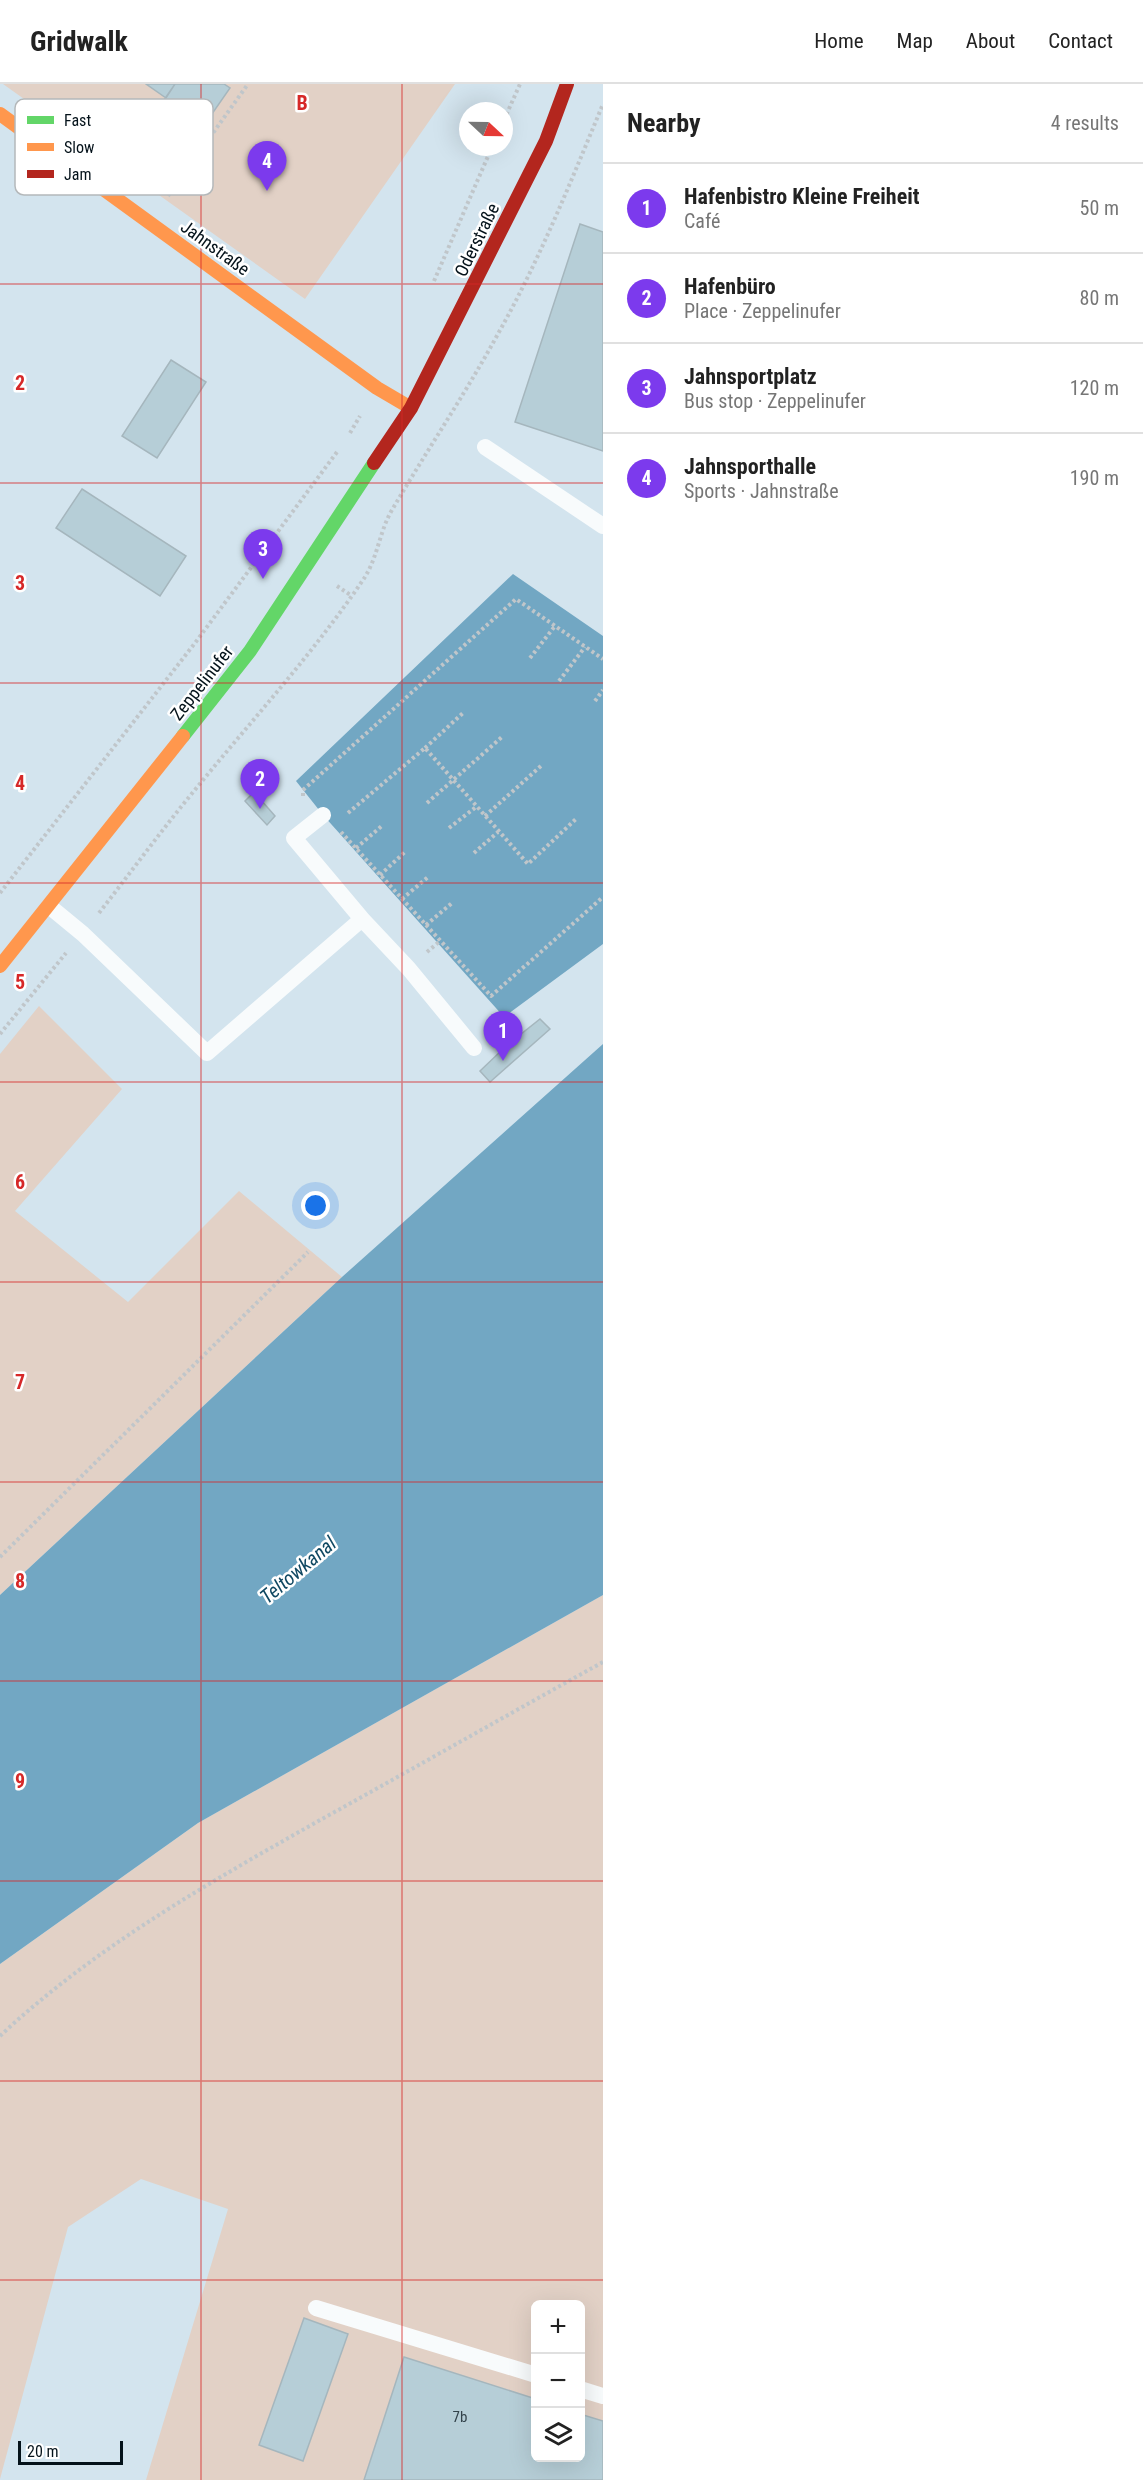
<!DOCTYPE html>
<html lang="en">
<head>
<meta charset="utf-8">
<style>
	body { margin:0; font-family:"Roboto Condensed",sans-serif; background:#f6f6f6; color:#222 }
	.controls { position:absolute; right:18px; bottom:18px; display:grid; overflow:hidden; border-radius:9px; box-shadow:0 6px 24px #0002 }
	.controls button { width:54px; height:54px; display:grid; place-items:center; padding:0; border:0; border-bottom:2px solid #e0e0e0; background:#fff; color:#222; font:30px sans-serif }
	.compass { position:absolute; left:459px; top:18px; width:54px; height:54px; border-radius:50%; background:#fff; box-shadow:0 6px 24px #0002; rotate:112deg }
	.scale { position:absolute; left:18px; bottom:15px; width:105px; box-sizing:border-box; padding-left:6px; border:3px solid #04121a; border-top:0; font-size:16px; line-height:21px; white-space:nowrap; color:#04121a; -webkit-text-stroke:4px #fff; paint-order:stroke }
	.you { position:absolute; left:316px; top:1122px; width:21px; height:21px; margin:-15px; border:4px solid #fff; border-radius:50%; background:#1a73e8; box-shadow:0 0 0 9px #1a73e833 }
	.badge { display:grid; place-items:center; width:39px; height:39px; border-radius:50%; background:#7c3aed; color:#fff; font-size:20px; font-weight:700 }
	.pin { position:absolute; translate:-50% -50px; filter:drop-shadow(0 2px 3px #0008) }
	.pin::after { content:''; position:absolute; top:32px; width:21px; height:18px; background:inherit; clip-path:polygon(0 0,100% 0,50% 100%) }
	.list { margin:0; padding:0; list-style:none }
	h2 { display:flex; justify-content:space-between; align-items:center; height:78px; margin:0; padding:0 24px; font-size:26px }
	h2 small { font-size:20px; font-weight:400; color:#767676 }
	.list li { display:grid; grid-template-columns:39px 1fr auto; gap:18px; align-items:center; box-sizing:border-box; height:90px; padding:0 24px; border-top:2px solid #e0e0e0 }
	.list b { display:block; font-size:22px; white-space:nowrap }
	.list p { margin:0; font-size:20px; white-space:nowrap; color:#767676 }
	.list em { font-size:20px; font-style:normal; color:#767676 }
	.icon { flex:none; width:33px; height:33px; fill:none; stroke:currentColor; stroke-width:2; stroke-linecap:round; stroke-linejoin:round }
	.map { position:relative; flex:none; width:603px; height:2396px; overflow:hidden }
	header { display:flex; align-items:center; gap:36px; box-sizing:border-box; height:84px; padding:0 30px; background:#fff; border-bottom:2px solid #e0e0e0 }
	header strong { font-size:28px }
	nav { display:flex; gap:33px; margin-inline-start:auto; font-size:21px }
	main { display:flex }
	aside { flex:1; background:#fff }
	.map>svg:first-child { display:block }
	.green { fill:#e2d1c6; fill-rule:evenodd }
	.water { fill:#72a7c3 }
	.building { fill:#b6ced7; stroke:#a5b6bd; stroke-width:1.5 }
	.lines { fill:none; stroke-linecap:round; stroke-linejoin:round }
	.path { stroke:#c0c6ca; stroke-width:4; stroke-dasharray:3 3; stroke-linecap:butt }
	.lane { stroke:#f8fbfc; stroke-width:16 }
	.fast { stroke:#63d668; stroke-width:14 }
	.slow { stroke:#ff974d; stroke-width:14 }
	.jam { stroke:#b3261e; stroke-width:14 }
	.grid { fill:none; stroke:#d62828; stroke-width:1.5; stroke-opacity:0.55 }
	.labels { text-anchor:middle; stroke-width:5; stroke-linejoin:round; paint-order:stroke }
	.number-label { font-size:15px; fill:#32424a }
	.street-label { font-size:18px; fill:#04121a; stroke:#fff }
	.water-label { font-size:20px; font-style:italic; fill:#0f4862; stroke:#fff }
	.key { fill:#fff; stroke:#b4b8ba; stroke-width:1.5 }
	.key-label { font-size:16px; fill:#04121a }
	.grid-label { font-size:20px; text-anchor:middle; font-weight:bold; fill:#d62828; stroke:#fff; stroke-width:5; stroke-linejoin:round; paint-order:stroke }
</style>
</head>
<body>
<header>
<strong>Gridwalk</strong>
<nav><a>Home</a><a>Map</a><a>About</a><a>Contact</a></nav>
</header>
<main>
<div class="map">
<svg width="603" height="2396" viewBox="0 0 603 2396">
	<rect width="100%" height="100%" fill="#d3e4ee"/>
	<path class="green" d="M3,0h452l-150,215z
		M39,922l83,83 -107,122 113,91 111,-111 103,86 -342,318v-541z
		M603,1511v885h-457l82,-271 -87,-30 -73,48 -68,252v-515l198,-141zM536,2220h44v154h-44z"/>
	<path class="water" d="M513,490l90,62v308l-99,73 -181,-202 -27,-34z
		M603,960v551l-405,228 -198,141v-369l342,-318z"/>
	<path class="building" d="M146,0h29l-9,14z
		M175,0h49l6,4 -59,85 -39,-27z
		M580,140l23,8v219l-88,-29z
		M171,276l35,22 -49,76 -35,-22z
		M82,405l104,67 -26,40 -104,-68z
		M254,708l21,24 -8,9 -22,-24z
		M540,935l10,10 -60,53 -10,-11 22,-21 -8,-11 11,-11 11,10z
		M304,2234l44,16 -45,127 -44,-16z
		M404,2273l132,42v59h44v-44l23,7v59h-239z"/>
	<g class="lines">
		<path class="path" d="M504,36l16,-36
			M168,112l80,-112
			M434,197l58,-134
			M350,349l10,-17
			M337,502l15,10
			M530,574l25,-32
			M559,597l26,-34
			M595,617l8,-11
			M425,664l39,-36
			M303,712v-6l213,-191 87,60
			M427,719l75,-66
			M348,729l77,-65 103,116 49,-46
			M485,732l57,-51
			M449,744l27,-21
			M341,748l150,164 112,-99
			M356,764l27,-23
			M474,769l24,-21
			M380,791l26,-24
			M0,809l195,-250 142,-191
			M402,815l26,-22
			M99,829c32,-41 62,-82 95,-122 57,-70 118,-136 169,-211 15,-22 16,-48 29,-70 35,-60 74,-117 107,-178 41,-73 72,-151 104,-228
			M426,841l26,-22
			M427,868l13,-11
			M0,950l66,-81
			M0,1473l308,-305
			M0,1952c95,-89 210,-154 322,-217 94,-52 187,-105 281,-157"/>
		<path class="lane" d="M485,363l118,79
			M323,731l-29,23 68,81
			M49,822l34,28 124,119 155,-134 47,50 65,79
			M316,2224l220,67
			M580,2305l23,7"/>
		<path class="fast" d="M183,652l67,-85 124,-188"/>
		<path class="slow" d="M0,30l377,274 34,20
			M0,882l183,-230"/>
		<path class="jam" d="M374,379l37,-55 135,-267 21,-57"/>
	</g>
	<path class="grid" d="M201,0v2396M402,0v2396M0,200h603M0,399h603M0,599h603M0,799h603M0,998h603M0,1198h603M0,1398h603M0,1597h603M0,1797h603M0,1997h603M0,2196h603"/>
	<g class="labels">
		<g class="number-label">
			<text x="460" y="2338">7b</text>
		</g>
		<g class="street-label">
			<text transform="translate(477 156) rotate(-64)" y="6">Oderstraße</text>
			<text transform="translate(215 164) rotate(36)" y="6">Jahnstraße</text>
			<text transform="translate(202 599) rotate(-52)" y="6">Zeppelinufer</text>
		</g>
		<g class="water-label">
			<text transform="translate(298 1486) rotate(-40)" y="7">Teltowkanal</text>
		</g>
	</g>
	<rect x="15" y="15" width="198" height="96" rx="9" class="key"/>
	<rect x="27" y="32" width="27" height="8" fill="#63d668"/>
	<rect x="27" y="59" width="27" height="8" fill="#ff974d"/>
	<rect x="27" y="86" width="27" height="8" fill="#b3261e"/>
	<g class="key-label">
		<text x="64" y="42">Fast</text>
		<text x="64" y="69">Slow</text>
		<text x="64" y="96">Jam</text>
	</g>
	<g class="grid-label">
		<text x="302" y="26">B</text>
		<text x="20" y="306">2</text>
		<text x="20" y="506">3</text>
		<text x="20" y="706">4</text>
		<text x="20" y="905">5</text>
		<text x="20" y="1105">6</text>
		<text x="20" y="1305">7</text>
		<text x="20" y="1504">8</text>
		<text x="20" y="1704">9</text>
	</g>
</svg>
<div class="controls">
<button>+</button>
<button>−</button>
<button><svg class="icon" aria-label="layers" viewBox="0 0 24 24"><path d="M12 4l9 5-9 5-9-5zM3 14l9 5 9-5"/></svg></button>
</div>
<svg class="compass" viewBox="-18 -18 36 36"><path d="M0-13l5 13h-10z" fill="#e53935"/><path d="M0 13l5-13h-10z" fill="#767676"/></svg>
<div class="scale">20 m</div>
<div class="you"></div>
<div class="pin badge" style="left:503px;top:977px">1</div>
<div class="pin badge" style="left:260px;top:725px">2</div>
<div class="pin badge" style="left:263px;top:495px">3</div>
<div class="pin badge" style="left:267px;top:107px">4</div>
</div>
<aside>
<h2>Nearby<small>4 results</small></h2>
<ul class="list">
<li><span class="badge">1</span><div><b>Hafenbistro Kleine Freiheit</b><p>Café</p></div><em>50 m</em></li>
<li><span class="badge">2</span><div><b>Hafenbüro</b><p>Place · Zeppelinufer</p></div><em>80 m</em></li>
<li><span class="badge">3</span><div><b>Jahnsportplatz</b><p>Bus stop · Zeppelinufer</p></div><em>120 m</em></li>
<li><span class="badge">4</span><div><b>Jahnsporthalle</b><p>Sports · Jahnstraße</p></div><em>190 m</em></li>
</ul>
</aside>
</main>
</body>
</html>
